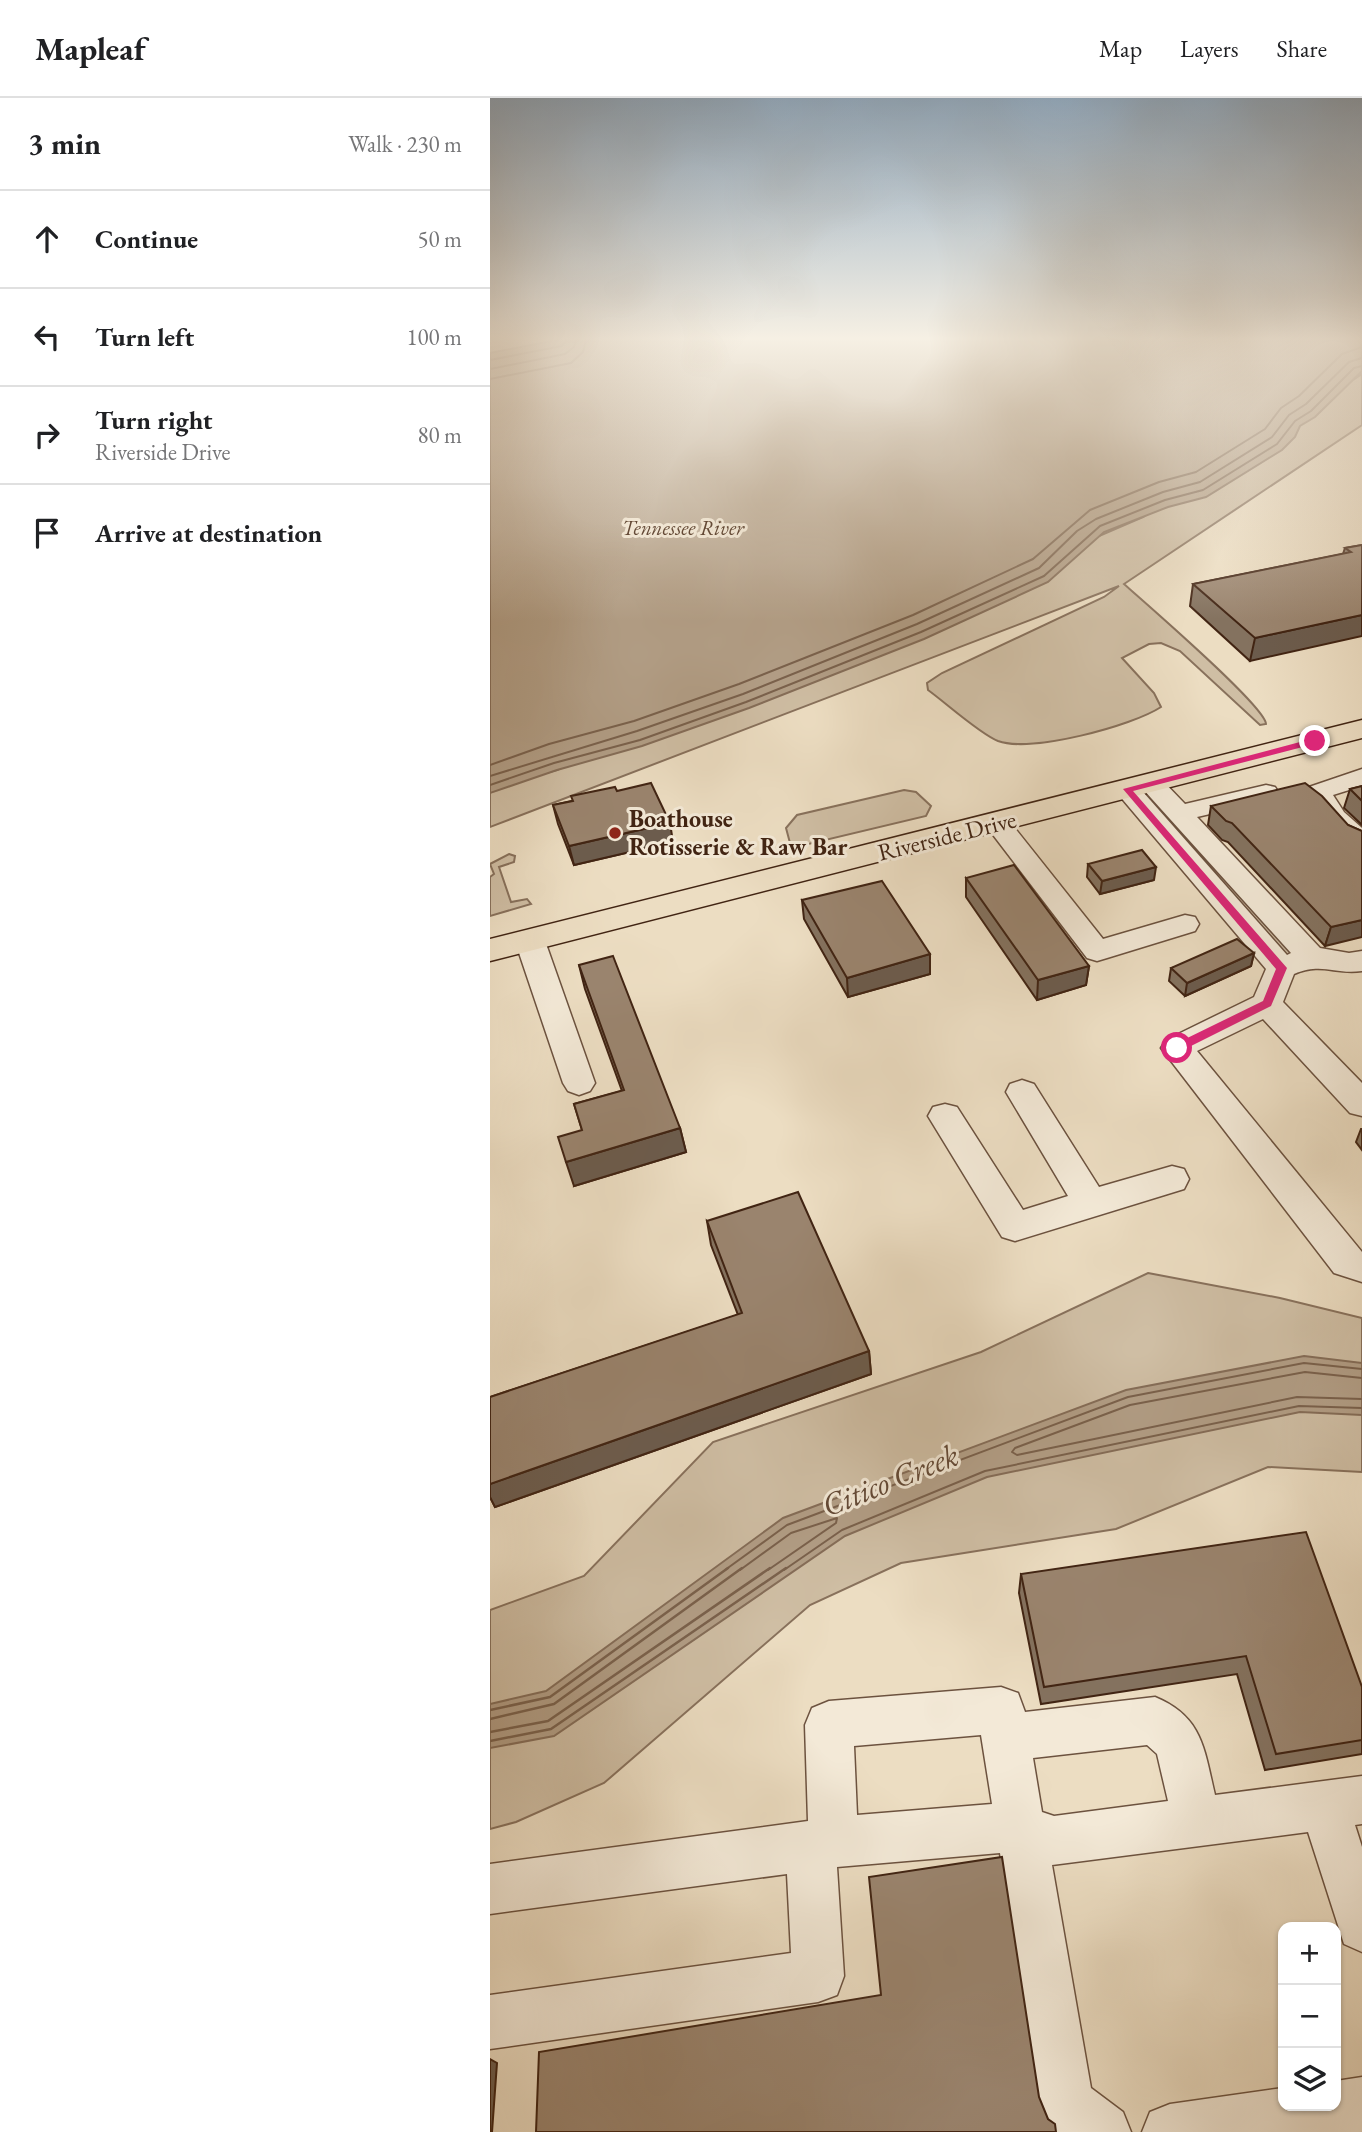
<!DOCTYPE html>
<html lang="en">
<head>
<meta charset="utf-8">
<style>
	body { margin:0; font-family:"EB Garamond",serif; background:#f2f2f2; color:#202124 }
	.controls { position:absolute; right:21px; bottom:21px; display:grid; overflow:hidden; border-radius:14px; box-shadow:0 2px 5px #0004 }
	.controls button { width:63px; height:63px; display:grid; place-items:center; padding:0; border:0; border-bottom:2px solid #e0e0e0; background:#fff; color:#202124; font:35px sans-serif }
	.stop { position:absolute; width:21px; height:21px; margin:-16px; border:5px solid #db2777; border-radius:50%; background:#fff }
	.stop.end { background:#db2777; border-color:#fff; box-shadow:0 2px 7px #0008 }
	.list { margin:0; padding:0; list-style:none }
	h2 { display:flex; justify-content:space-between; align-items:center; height:91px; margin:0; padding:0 28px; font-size:30px }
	h2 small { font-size:23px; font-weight:400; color:#757577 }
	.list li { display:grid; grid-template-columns:46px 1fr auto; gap:21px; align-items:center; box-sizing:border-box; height:98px; padding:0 28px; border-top:2px solid #e0e0e0 }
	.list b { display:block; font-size:26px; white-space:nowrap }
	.list p { margin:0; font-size:23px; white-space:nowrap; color:#757577 }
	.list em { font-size:23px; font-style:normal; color:#757577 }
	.icon { flex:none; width:38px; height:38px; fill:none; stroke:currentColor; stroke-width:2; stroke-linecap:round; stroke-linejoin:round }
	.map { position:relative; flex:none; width:872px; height:2034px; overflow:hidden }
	header { display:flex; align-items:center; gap:42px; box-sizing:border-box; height:98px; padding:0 35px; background:#fff; border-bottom:2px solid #e0e0e0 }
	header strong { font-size:33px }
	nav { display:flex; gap:38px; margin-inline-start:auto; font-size:24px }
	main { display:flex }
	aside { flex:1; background:#fff }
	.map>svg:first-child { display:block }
	.green { fill:#cfbea4; stroke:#88715c; stroke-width:2 }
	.water { fill:#b29e86; stroke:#856d58; stroke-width:2 }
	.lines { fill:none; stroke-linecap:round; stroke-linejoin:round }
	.shore-far1 { stroke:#7a614c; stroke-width:2 }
	.shore { stroke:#7a614c; stroke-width:2.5 }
	.minor-casing { stroke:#6c523f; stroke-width:3 }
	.major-casing { stroke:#412413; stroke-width:3 }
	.minor { fill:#f3e9d7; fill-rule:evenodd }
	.major { fill:#ecddc2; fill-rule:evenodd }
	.wall { fill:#84725f; stroke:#412413; stroke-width:2 }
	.shaded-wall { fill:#6c5c4d; stroke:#412413; stroke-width:2 }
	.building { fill:#9a846e; stroke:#412413; stroke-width:2 }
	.route { fill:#db2777 }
	.poi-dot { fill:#8f2418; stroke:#f3e9d7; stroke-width:2.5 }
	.labels { text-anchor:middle; stroke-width:6; stroke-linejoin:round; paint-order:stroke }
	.far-water-label { font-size:21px; font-style:italic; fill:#634936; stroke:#f3e9d7 }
	.poi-label { font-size:24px; font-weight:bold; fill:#412413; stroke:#f3e9d7; text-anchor:start }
	.street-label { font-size:24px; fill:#412413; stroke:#f3e9d7 }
	.near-water-label { font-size:32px; font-style:italic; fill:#634936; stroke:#f3e9d7 }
</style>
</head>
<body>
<header>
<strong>Mapleaf</strong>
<nav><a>Map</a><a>Layers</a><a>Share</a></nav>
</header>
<main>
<aside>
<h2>3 min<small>Walk · 230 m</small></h2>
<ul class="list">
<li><svg class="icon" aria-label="ahead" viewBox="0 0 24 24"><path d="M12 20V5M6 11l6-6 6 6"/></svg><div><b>Continue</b></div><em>50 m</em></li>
<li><svg class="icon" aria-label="left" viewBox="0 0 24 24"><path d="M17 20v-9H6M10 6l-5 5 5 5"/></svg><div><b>Turn left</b></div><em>100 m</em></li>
<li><svg class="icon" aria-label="right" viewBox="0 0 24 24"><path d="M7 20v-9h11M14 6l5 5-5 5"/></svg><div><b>Turn right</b><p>Riverside Drive</p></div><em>80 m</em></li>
<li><svg class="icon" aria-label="arrive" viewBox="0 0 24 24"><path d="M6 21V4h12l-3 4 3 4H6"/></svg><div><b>Arrive at destination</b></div></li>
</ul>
</aside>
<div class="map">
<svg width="872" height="2034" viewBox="0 0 872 2034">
	<rect width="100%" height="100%" fill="#ecddc2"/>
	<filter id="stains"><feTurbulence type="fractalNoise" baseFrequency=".00286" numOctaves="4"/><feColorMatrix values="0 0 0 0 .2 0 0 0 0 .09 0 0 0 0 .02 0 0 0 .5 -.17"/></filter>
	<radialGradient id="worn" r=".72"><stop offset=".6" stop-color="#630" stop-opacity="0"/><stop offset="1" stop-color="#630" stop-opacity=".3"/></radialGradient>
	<path class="green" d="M872,276v51l-238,159c21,19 141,122 142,140l-6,1 -80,-74 -19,-8 -12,1 -27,14 32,35 7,14c-29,19 -130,46 -163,34 -18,-7 -52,-38 -70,-51l-1,-7 15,-10 162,-76 15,-11 -629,241v-39l67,-18 586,-253z
		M414,692l12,2 15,14 -5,10 -130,31 -6,-4 -4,-15 11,-13z
		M663,707l6,2 134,145 -7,8z
		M19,756l6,2 -1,6 -15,5 12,35 16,-3 4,5 -41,12v-39l4,-3 -4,-10z
		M658,1175l132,25 82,20v154l-94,-5 -152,62 -215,34 -91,42 -206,178 -88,39 -26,7v-219l94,-34 129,-134 268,-90z"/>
	<path class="water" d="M87,238h785v35l-47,46 -15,9 -5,11 -13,13 -76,47 -38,10 -64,25 -56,50 -124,57 -175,69 -107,38 -85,24 -67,23v-440z
		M814,1258l58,7v52l-62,-3 -313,65 -142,59 -291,200 -64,12v-44l56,-13 237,-173 343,-128z"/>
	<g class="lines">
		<path class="shore-far1" d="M0,262l72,-14 6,-10
			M0,271l75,-15 9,-7 3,-11
			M0,281l81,-16 12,-11 4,-16
			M0,667l59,-21 85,-23 105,-37 174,-69 120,-56 57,-49 69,-28 37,-10 69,-43 16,-21 18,-12 43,-42 20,-7
			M0,678l147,-45 106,-37 174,-70 122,-56 38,-37 19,-12 67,-27 37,-10 72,-45 17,-22 17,-11 43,-42 13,-4
			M0,687l64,-22 86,-23 106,-38 175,-70 123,-56 56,-50 65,-26 38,-10 74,-46 18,-23 16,-10 43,-43 8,-2
			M872,1280l-57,-6 -175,33 -115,43 -3,4 5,3 280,-58 65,2
			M235,1472l62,-45 341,-128 176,-34 58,6
			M250,1472l51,-37 46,-15 -1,5 -68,47
			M294,1472l58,-40 143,-59 314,-65 63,2"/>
		<path class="shore" d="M0,1612l60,-13 178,-129
			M0,1621l64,-15 188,-136
			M0,1634l58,-11 222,-153
			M0,1643l61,-12 235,-161"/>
		<g class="minor-casing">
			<path id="minor" d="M872,671v17l-29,9 11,17 18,16v23c-26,-6 -43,-38 -57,-59l4,-5z
				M661,677l9,3 25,26 81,-19 9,2 4,6 -4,6 -78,18 123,131 29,5 13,-2v20c-28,4 -39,-9 -68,3l-11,28 79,81v33l-12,-3 -87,-94 -66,32 165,201v30l-28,-9 -173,-225 5,-8 88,-43 12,-28 -148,-175 -4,-5 4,-5h18l151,171 4,-2 -149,-165 -4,-5 4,-5z
				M507,717l9,2 97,122 82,-24 10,2 4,7 -4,7 -88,27 -10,3 -10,-3 -103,-135 4,-6z
				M40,833l10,3 5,7 50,142 -5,8 -11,4 -11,-4 -5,-8 -48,-142 5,-7z
				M532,982l12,4 65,103 73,-21 12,3 5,10 -5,10 -169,52 -13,-4 -74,-121 5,-9 12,-3 12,3 66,103 45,-14 -62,-104 4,-8z
				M511,1589l17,6 7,19 130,-15c48,20 49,52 60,98l147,-19v48l-7,1 7,22v105l-18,-8 -36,-112 -256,33 39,223 32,24 8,20h-74l-11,-8 -8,-20 -38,-251 -163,14 7,109 -7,19 -19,7 -328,47v-54l301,-42 -4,-79 -297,40v-50l318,-43 -3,-96 7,-17 17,-7zM491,1637l11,69 -135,11 -3,-69zM657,1647l10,9 11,47 -114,15 -12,-4 -9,-54z
				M872,1979v55h-220l8,-20 20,-8 113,-16v18h53v-25z"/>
		</g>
		<g class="major-casing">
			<path id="major" d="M872,622v18l-872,223v-22z"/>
		</g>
		<use href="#minor" class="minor"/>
		<use href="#major" class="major"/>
	</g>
	<path class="wall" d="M872,447l-112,116 -60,-55 3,-22 150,-30 2,-6z
		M872,688v39l-18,-17 6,-19z
		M127,693l56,51 -99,23 -16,-41 -5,-19z
		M721,708l137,19 14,6 -37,115 -97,-104 -6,-2 -14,-15z
		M598,766l66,16 -54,14 -13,-17z
		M476,780l123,88 -3,19 -49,15 -71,-103z
		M312,802l128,54v20l-82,23 -44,-78z
		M764,855l-3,13 -66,30 -16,-15 2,-13z
		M89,867l101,163 6,24 -112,34 8,-56 -8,-26 48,-13 -37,-102z
		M871,1031h1v21l-6,-8z
		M217,1123l162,130 2,23 -376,133 -5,-10v-100l248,-82 -27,-70z
		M531,1476l341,113v67l-97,16 -28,-96 -196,30 -22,-111z"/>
	<path class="shaded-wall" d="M872,517v21l-112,25 5,-23z
		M180,725l3,19 -99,23 -5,-19z
		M666,769l-2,13 -54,14 2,-13z
		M872,822v17l-37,9 6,-19z
		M764,855l-3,13 -66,30 2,-13z
		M440,856v20l-82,23 -1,-19z
		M599,868l-3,19 -49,15 1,-20z
		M190,1030l6,24 -112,34 -8,-24z
		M379,1253l2,23 -376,133 -5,-10v-13z
		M0,1961l7,4 -5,69h-2z"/>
	<path class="building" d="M872,447v70l-107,23 -62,-54 158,-32 -6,-4z
		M161,685l19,40 -101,23 -16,-41 20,-4 -2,-5 44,-9 2,4z
		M815,685l17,13 26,29 14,6v89l-31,7 -99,-104 -6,-2 -15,-15z
		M872,688v15l-12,-12z
		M652,752l14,17 -54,14 -14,-17z
		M524,767l75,101 -51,14 -72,-102z
		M392,783l48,73 -83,24 -45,-78z
		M747,841l17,14 -67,30 -16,-15z
		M123,858l67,172 -114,34 -8,-25 24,-7 -8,-26 50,-14 -45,-125z
		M308,1094l71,159 -379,133v-87l252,-84 -35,-92z
		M816,1434l56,155v53l-86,14 -30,-98 -202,31 -23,-113z
		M512,1759l37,240 9,22 7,5 1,8h-520l3,-80 342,-57 -12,-118z"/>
	<linearGradient id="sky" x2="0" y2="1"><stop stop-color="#92abc1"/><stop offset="0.46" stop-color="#f6f0e4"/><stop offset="1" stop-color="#f6f0e4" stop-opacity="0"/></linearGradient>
	<rect width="872" height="523" fill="url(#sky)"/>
	<path class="route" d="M825,640l3,5 -185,48 154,177 -16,38 -90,45h-8v-6l90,-44 13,-32 -153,-180z"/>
	<circle class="poi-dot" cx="125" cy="735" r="7"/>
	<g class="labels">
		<g class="far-water-label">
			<text x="193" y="437">Tennessee River</text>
		</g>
		<g class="poi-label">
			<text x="139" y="729">Boathouse<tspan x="139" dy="28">Rotisserie &amp; Raw Bar</tspan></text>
		</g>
		<g class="street-label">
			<text transform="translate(457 738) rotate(-14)" y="8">Riverside Drive</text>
		</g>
		<g class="near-water-label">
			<text transform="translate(400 1382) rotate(-22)" y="11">Citico Creek</text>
		</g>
	</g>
	<rect width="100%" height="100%" filter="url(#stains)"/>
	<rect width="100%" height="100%" fill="url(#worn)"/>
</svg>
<div class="controls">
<button>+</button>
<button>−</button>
<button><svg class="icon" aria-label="layers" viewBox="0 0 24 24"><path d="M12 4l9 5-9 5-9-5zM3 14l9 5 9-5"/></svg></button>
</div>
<div class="stop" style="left:687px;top:950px"></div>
<div class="stop end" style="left:825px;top:643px"></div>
</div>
</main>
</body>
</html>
